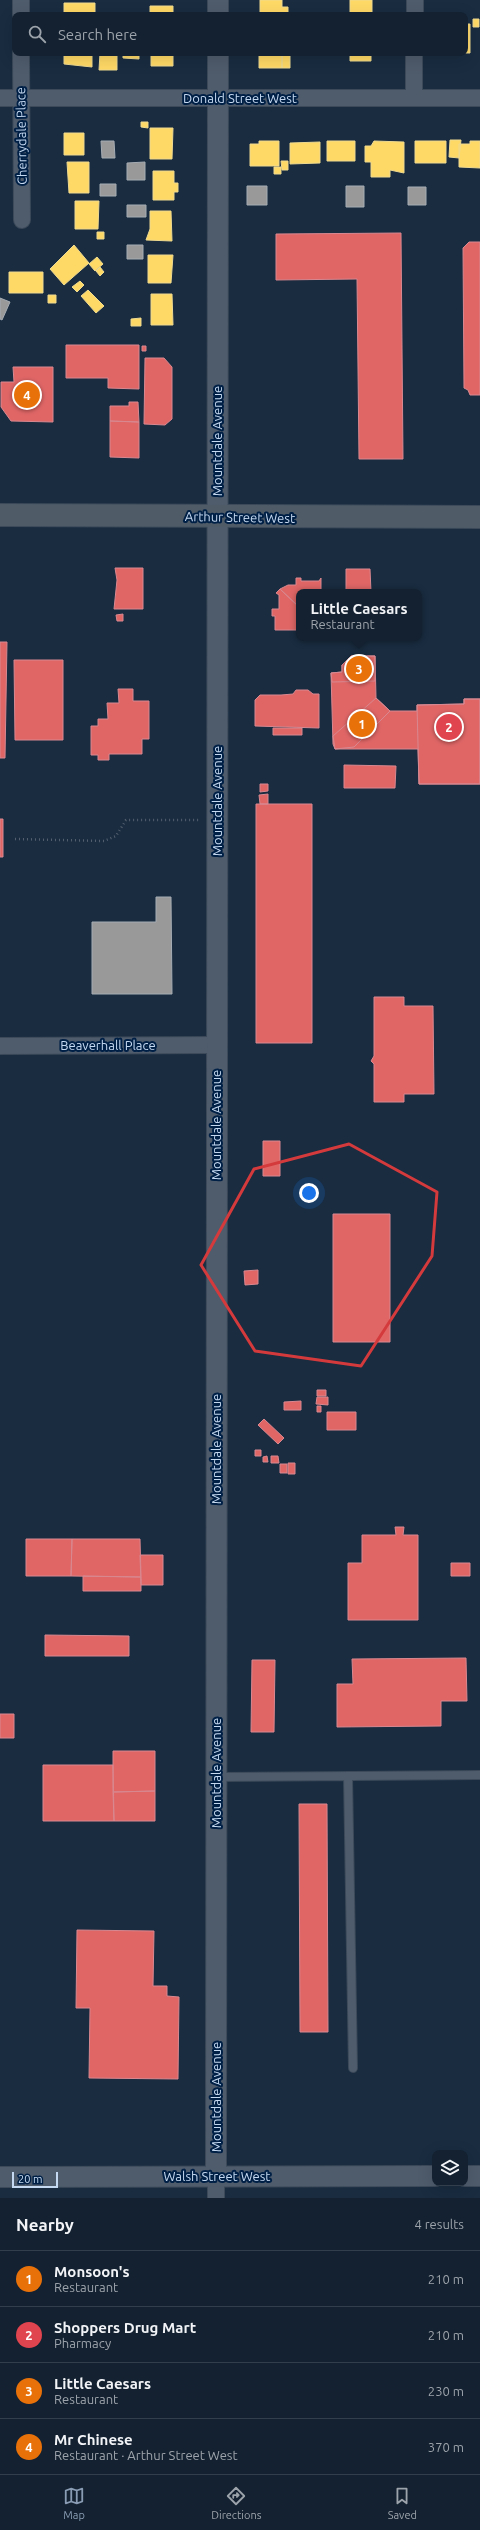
<!DOCTYPE html>
<html lang="en">
<head>
<meta charset="utf-8">
<style>
	body { margin:0; font-family:Ubuntu,sans-serif; background:#1c2938; color:#f1f3f6 }
	.controls { position:absolute; right:12px; bottom:12px; display:grid; overflow:hidden; border-radius:8px; box-shadow:0 4px 16px #0002 }
	.controls button { width:36px; height:36px; display:grid; place-items:center; padding:0; border:0; border-bottom:1px solid #323e4c; background:#132130; color:#f1f3f6; font:20px sans-serif }
	.scale { position:absolute; left:12px; bottom:10px; width:46px; box-sizing:border-box; padding-left:4px; border:2px solid #c5d9f1; border-top:0; font-size:11px; line-height:14px; white-space:nowrap; color:#c5d9f1; -webkit-text-stroke:3px #002046; paint-order:stroke }
	.you { position:absolute; left:309px; top:1193px; width:14px; height:14px; margin:-10px; border:3px solid #fff; border-radius:50%; background:#1a73e8; box-shadow:0 0 0 6px #1a73e833 }
	.badge { display:grid; place-items:center; width:26px; height:26px; border-radius:50%; background:#899cb3; color:#fff; font-size:13px; font-weight:700 }
	.pin { position:absolute; translate:-50% -50%; border:2px solid #fff; box-shadow:0 1px 4px #0006 }
	.popup { position:absolute; left:296px; top:589px; width:126px; height:52px; box-sizing:border-box; display:grid; place-content:center; border-radius:8px; background:#132130; filter:drop-shadow(0 1px 3px #0005); font-size:13px; white-space:nowrap; color:#9da3ab }
	.popup b { font-size:15px; color:#f1f3f6 }
	.popup::after { content:''; position:absolute; left:50%; top:100%; margin-left:-8px; border:8px solid transparent; border-top-color:#132130 }
	.list { margin:0; padding:0; list-style:none }
	h2 { display:flex; justify-content:space-between; align-items:center; height:52px; margin:0; padding:0 16px; font-size:17px }
	h2 small { font-size:13px; font-weight:400; color:#9da3ab }
	.list li { display:grid; grid-template-columns:26px 1fr auto; gap:12px; align-items:center; box-sizing:border-box; height:56px; padding:0 16px; border-top:1px solid #323e4c }
	.list b { display:block; font-size:15px; white-space:nowrap }
	.list p { margin:0; font-size:13px; white-space:nowrap; color:#9da3ab }
	.list em { font-size:13px; font-style:normal; color:#9da3ab }
	.icon { flex:none; width:22px; height:22px; fill:none; stroke:currentColor; stroke-width:2; stroke-linecap:round; stroke-linejoin:round }
	.map { position:relative; flex:none; width:480px; height:2198px; overflow:hidden }
	.search { position:absolute; background:#132130; box-shadow:0 4px 16px #0002; left:12px; right:12px; top:12px; height:44px; display:flex; align-items:center; gap:10px; box-sizing:border-box; padding:0 14px; border-radius:8px; color:#9da3ab; font-size:15px }
	.sheet { height:276px; background:#132130 }
	nav { display:flex; justify-content:space-around; align-items:center; box-sizing:border-box; height:56px; border-top:1px solid #323e4c; background:#132130; font-size:11px; color:#9da3ab }
	nav a { display:grid; justify-items:center; gap:2px }
	nav .on { color:#899cb3 }
	.map>svg:first-child { display:block }
	.homes { fill:#ffd966; stroke:#eed990 }
	.shops { fill:#e06666; stroke:#d88890 }
	.industry { fill:#999; stroke:#a6acb3 }
	.lines { fill:none; stroke-linecap:round; stroke-linejoin:round }
	.service-casing { stroke:#3b4959; stroke-width:10 }
	.minor-casing { stroke:#3b4959; stroke-width:18 }
	.tertiary-casing { stroke:#3b4959; stroke-width:22 }
	.secondary-casing { stroke:#3b4959; stroke-width:24 }
	.path { stroke:#535f6e; stroke-width:2.5; stroke-dasharray:1 3; stroke-linecap:butt }
	.service { stroke:#4f5c6c; stroke-width:8 }
	.minor { stroke:#4f5c6c; stroke-width:16 }
	.tertiary { stroke:#4f5c6c; stroke-width:20 }
	.secondary { stroke:#4f5c68; stroke-width:22 }
	.marked { fill:none; stroke:#d43a3c; stroke-width:3; stroke-linejoin:round }
	.labels { text-anchor:middle; stroke-width:4; stroke-linejoin:round; paint-order:stroke }
	.street-label { font-size:13px; fill:#c5d9f1; stroke:#002046 }
</style>
</head>
<body>
<div class="map">
<svg width="480" height="2198" viewBox="0 0 480 2198">
	<rect width="100%" height="100%" fill="#192c40"/>
	<path class="homes" d="M260,0h22v7h6v8h-28z
		M350,0h22v15h-22z
		M64,3h31v12h-31z
		M150,6h23v9h-23z
		M473,19h6v8h-6z
		M465,24h5v29h-5z
		M64,53h28v14l-28,-3z
		M100,53h17v17h-18z
		M123,53h16v6l-16,-1z
		M151,53h22v13h-22z
		M259,53h31v1h-8v14h-23z
		M350,53h21v8h-21z
		M282,54h8v14h-8z
		M141,122h7v6l-7,-1z
		M150,128h23l-1,31h-22z
		M64,133h20v22h-20z
		M450,140h11l-2,18 -10,-1z
		M259,141h20v25h-29v-22h9z
		M327,141h28v20h-28z
		M374,141l30,1v31l-14,-3v7h-19v-15h-6v-16h6z
		M415,141h31v22h-31z
		M470,141h10v27l-21,-1v-23h11z
		M320,142v21l-30,1v-21z
		M281,161h7v9h-6z
		M67,162h22v31h-20z
		M274,167h7v7h-7z
		M153,171h21v12h4v9h-4v8h-21z
		M75,201h24l-1,28h-23z
		M150,211h21l1,30 -26,-1 4,-11z
		M97,232h7v7h-7z
		M74,245l15,18 -25,22 -14,-16z
		M148,255h25l-2,28h-23z
		M97,257l6,7 -8,7 -6,-7z
		M100,267l4,5 -4,4 -4,-5z
		M9,272h34v21h-34z
		M80,281l4,4 -7,7 -5,-5z
		M88,290l16,16 -8,7 -15,-17z
		M151,294h21l1,31h-22z
		M48,295h8v8h-8z
		M141,318v8h-10v-7z"/>
	<path class="shops" d="M401,233l2,226h-44l-2,-180 -81,1v-46z
		M469,242h11v153h-10l-2,-5 -4,-2 -1,-140z
		M66,345h73v44l-31,-1v-10h-42z
		M142,346h4v5h-4z
		M145,358h19l8,9v52l-7,6 -21,-1z
		M13,367h40v55l-42,-1 -10,-14v-25h13z
		M129,402h9l1,20 -29,-1v-15h19z
		M110,421l29,1v36l-29,-1z
		M115,568h28v41h-29l3,-29z
		M346,569h24l1,23h-25z
		M296,578h5v3h18l2,-3v14h-22v15l-19,-18 8,-4h8z
		M280,589l19,18v23h-24v-14h-3v-7h7v-14l-3,-2z
		M123,614v7h-6l-1,-6z
		M0,642h7l-2,116h-5z
		M351,656h24l1,42 14,13h27v-6l47,-1v-5h16v85h-61l-1,-35h-83l-2,-5 -2,-71 11,-1v-7z
		M351,656h24v25l-43,1 -1,-9 11,-1v-7z
		M14,660h49v80h-48z
		M118,689h15v12h16v38h-7v15h-33v6h-11v-5h-7v-29h7v-7h10l-1,-16h12z
		M296,690h12l5,4h6v34l-64,-2v-26l5,-5h21l12,-1z
		M376,698l14,13 -36,36 -19,2 -2,-13z
		M464,699h16v85h-61l-2,-79 47,-1z
		M273,728h29v7h-29z
		M344,765l52,1 -1,22h-51z
		M260,784h8v7l-8,1z
		M268,794v10h-8l-1,-9z
		M256,804h56v239h-56z
		M0,819h3v38h-3z
		M374,997h30v9h29l1,88h-30v8h-30v-38l-3,-3 3,-5z
		M263,1141h17v35h-17z
		M333,1214h57v128h-57z
		M258,1270v14l-13,1 -1,-14z
		M317,1390h9v6h-9z
		M317,1397h11v8l-12,-1z
		M301,1401v9h-17v-8z
		M317,1406h4v6h-4z
		M327,1412h29v18h-29z
		M264,1419l20,19 -6,6 -20,-19z
		M255,1450h6v6h-6z
		M267,1456l1,6h-5v-5z
		M271,1456h7l1,7h-8z
		M288,1463h7v11h-7z
		M280,1464h7v9h-7z
		M395,1527h9l-1,8h15v85h-70v-57h14v-28h34z
		M26,1539h46l-1,37h-45z
		M72,1539h68l1,38 -70,-1z
		M140,1555h23v30h-22z
		M451,1563h19v13h-19z
		M83,1576l58,1v14h-58z
		M45,1635l84,1v20h-84z
		M466,1658l1,43h-26v25l-104,1v-43h16l-1,-25z
		M252,1660h23l-1,72h-23z
		M0,1714h14v24h-14z
		M113,1751h42v40l-42,1z
		M43,1765h70l1,56h-71z
		M155,1791v30h-41l-1,-29z
		M299,1804h28l1,228h-28z
		M77,1930l77,1 -1,55h14v10l12,1 -1,82 -89,-1 1,-70h-14z"/>
	<path class="industry" d="M101,141h13l1,17h-13z
		M145,162v18h-18v-17z
		M100,184h16v12h-16z
		M247,186h20v19h-20z
		M346,186h18v21h-18z
		M408,187h18v18h-18z
		M127,205h19v12h-19z
		M127,245h16v14h-16z
		M0,298l10,4 -8,18 -2,-1z
		M156,897h15l1,97h-80v-72h64z"/>
	<g class="lines">
		<g class="service-casing">
			<path id="service" d="M217,1777l263,-2
				M348,1777l5,291"/>
		</g>
		<g class="minor-casing">
			<path id="minor" d="M21,15v-15
				M415,15v-15
				M21,53l1,167
				M0,98h480
				M414,98v-45
				M0,1046l216,-1
				M216,2176v22"/>
		</g>
		<g class="tertiary-casing">
			<path id="tertiary" d="M218,0v15
				M216,2176l2,-2123
				M465,2176h15
				M0,2177l435,-1"/>
		</g>
		<g class="secondary-casing">
			<path id="secondary" d="M0,515l480,2"/>
		</g>
		<path class="path" d="M15,839l89,2 12,-5 10,-16h74"/>
		<use href="#service" class="service"/>
		<use href="#minor" class="minor"/>
		<use href="#tertiary" class="tertiary"/>
		<use href="#secondary" class="secondary"/>
	</g>
	<path class="marked" d="M349,1144l88,48 -5,64 -71,110 -106,-15 -54,-86 53,-96z"/>
	<g class="labels">
		<g class="street-label">
			<text x="240" y="103">Donald Street West</text>
			<text transform="translate(21 136) rotate(-91)" y="5">Cherrydale Place</text>
			<text transform="translate(217 441) rotate(-90)" y="5">Mountdale Avenue</text>
			<text transform="translate(240 517) rotate(1)" y="5">Arthur Street West</text>
			<text transform="translate(217 801) rotate(-90)" y="5">Mountdale Avenue</text>
			<text x="108" y="1050">Beaverhall Place</text>
			<text transform="translate(216 1125) rotate(-90)" y="5">Mountdale Avenue</text>
			<text transform="translate(216 1449) rotate(-90)" y="5">Mountdale Avenue</text>
			<text transform="translate(216 1773) rotate(-90)" y="5">Mountdale Avenue</text>
			<text transform="translate(216 2097) rotate(-90)" y="5">Mountdale Avenue</text>
			<text x="217" y="2181">Walsh Street West</text>
		</g>
	</g>
</svg>
<div class="controls">
<button><svg class="icon" aria-label="layers" viewBox="0 0 24 24"><path d="M12 4l9 5-9 5-9-5zM3 14l9 5 9-5"/></svg></button>
</div>
<div class="scale">20 m</div>
<div class="you"></div>
<div class="pin badge" style="left:362px;top:724px;background:#e8710a">1</div>
<div class="pin badge" style="left:449px;top:727px;background:#e0444e">2</div>
<div class="pin badge" style="left:359px;top:669px;background:#e8710a">3</div>
<div class="popup"><b>Little Caesars</b>Restaurant</div>
<div class="pin badge" style="left:27px;top:395px;background:#e8710a">4</div>
<div class="search"><svg class="icon" aria-label="search" viewBox="0 0 24 24"><circle cx="10" cy="10" r="6"/><path d="M15 15l6 6"/></svg>Search here</div>
</div>
<section class="sheet">
<h2>Nearby<small>4 results</small></h2>
<ul class="list">
<li><span class="badge" style="background:#e8710a">1</span><div><b>Monsoon's</b><p>Restaurant</p></div><em>210 m</em></li>
<li><span class="badge" style="background:#e0444e">2</span><div><b>Shoppers Drug Mart</b><p>Pharmacy</p></div><em>210 m</em></li>
<li><span class="badge" style="background:#e8710a">3</span><div><b>Little Caesars</b><p>Restaurant</p></div><em>230 m</em></li>
<li><span class="badge" style="background:#e8710a">4</span><div><b>Mr Chinese</b><p>Restaurant · Arthur Street West</p></div><em>370 m</em></li>
</ul>
</section>
<nav>
<a class="on"><svg class="icon" aria-label="map" viewBox="0 0 24 24"><path d="M3 6l6-2 6 2 6-2v14l-6 2-6-2-6 2zM9 4v14M15 6v14"/></svg>Map</a>
<a><svg class="icon" aria-label="directions" viewBox="0 0 24 24"><path d="M12 3l9 9-9 9-9-9zM9 14v-3h6M13 9l2 2-2 2"/></svg>Directions</a>
<a><svg class="icon" aria-label="saved" viewBox="0 0 24 24"><path d="M7 4h10v16l-5-4-5 4z"/></svg>Saved</a>
</nav>
</body>
</html>
